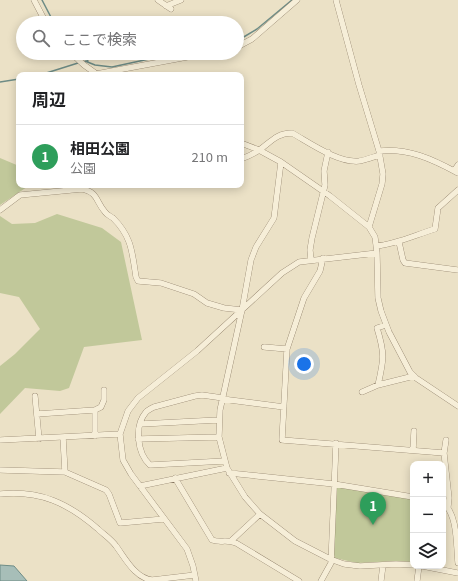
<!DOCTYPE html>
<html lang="ja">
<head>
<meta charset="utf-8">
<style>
	body { margin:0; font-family:Georgia,"Noto Sans JP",serif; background:#f2f2f2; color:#202124 }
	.controls { position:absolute; right:12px; bottom:12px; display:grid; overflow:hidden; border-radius:8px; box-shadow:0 2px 10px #0003 }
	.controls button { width:36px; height:36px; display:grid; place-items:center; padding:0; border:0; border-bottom:1px solid #e0e0e0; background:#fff; color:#202124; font:20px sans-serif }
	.you { position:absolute; left:304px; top:364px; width:14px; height:14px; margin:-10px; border:3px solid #fff; border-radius:50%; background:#1a73e8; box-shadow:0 0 0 6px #1a73e833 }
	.badge { display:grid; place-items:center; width:26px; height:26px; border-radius:50%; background:#8f3432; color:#fff; font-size:13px; font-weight:700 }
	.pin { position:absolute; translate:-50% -33px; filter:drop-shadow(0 1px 2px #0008) }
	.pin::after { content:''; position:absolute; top:21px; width:14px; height:12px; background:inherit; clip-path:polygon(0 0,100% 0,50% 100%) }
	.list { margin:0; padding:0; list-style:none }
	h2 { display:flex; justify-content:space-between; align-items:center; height:52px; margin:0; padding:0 16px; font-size:17px }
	h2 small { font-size:13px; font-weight:400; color:#757577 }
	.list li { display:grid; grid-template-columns:26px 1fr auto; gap:12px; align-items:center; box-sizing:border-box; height:64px; padding:0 16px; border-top:1px solid #e0e0e0 }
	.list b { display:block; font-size:15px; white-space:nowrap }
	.list p { margin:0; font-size:13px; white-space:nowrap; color:#757577 }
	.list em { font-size:13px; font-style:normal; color:#757577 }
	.icon { flex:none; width:22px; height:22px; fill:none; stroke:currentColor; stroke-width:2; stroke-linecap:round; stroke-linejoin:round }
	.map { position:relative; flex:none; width:458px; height:581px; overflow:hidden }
	.search { position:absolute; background:#fff; box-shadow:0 2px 10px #0003; left:16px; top:16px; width:228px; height:44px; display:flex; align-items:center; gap:10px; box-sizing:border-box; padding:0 14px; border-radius:22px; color:#757577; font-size:15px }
	.panel { position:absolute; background:#fff; box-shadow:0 2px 10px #0003; left:16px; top:72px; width:228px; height:116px; border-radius:8px }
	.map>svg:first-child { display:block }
	.green { fill:#c1c89a }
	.water { fill:#a7beb8; stroke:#6e8c86 }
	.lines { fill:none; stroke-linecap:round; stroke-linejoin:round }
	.stream { stroke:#6e8c86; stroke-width:1.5 }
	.minor-casing { stroke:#84735d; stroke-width:6 }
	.minor { stroke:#f6eed8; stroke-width:5.5 }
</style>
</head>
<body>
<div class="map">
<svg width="458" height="581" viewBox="0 0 458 581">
	<rect width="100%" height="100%" fill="#ebe1c6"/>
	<path class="green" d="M0,158l19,8v19h11l-30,20z
		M57,214l45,14 19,14 21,98 -58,7 -15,41 -9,3 -35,-3 -25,26v-48l15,-12 25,-25 -21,-32 -19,-4v-77l12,8 23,-1z
		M338,487l75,12v63l-16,-1 -40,2 -22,-5 -2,-7 3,-62z"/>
	<path class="water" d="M0,565l14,1 13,15h-27z"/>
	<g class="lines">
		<path class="stream" d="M42,0l12,23
			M237,41l20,-12 35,-29
			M80,53l8,8
			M85,61l10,4 17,2 65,-14
			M40,75l38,-12
			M0,82l19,-3"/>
		<g class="minor-casing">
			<path id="minor" d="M34,0l12,23
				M158,0l13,9
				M336,0l23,85 20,66c30,-3 53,8 79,22
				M166,6l15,-6
				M237,47l15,-8 45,-39
				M71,53l13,12 14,10
				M96,74l113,-21
				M241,143l18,7 22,12 -7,56 -18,29 -5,13 -9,50 -22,100 -1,27 8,31 18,29 15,17 35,27 35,18 14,5 16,2 36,-2 17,1
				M241,159c6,-2 12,-5 17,-8 12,-8 18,-18 34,-18 18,10 46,30 67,28 7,-1 14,-4 21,-6
				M281,162l49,34 39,31 6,10 2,16 1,45 3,13 8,21 21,40 6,6 42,28
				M454,171l4,-6
				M0,210l20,-15 62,-6c16,3 14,13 23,23 2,3 5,4 8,6 19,19 19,34 23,59l2,4 23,2 33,11 13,9 17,5 18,2
				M369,227l13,-43 1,-10 -4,-23
				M399,242l4,18 2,3 53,7
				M376,246c21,-2 39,-11 59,-17l3,-21 20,-18
				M311,260l-1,-10 2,-12 13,-53 -1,-14 4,-19
				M264,347l23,2 -5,91 162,13 5,45 -1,9
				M287,349l17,-51 16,-27 3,-13
				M378,385c6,-26 7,-31 -1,-57l9,-3
				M362,392l16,-7 36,-9
				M35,396l4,43
				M223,398l-21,-3 -7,1 -41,11c-2,1 -6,3 -8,5 -12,14 -9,41 4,53l75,-4
				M222,399l62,8
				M37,414l58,-4
				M141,424l77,-4
				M95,436v-26l6,-3 3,-7v-10
				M63,437l2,35
				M138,439l81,-2
				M0,440l120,-6
				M413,450l1,-19
				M444,453l2,-13
				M0,470l65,2 41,18 3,4 11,29 44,-4
				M229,473l105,11 79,13
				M175,478l37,62c8,3 15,-1 24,3l63,38
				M140,486l87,-18
				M0,494c40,-4 68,9 98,35 5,5 13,10 18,17 9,12 19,32 36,34l43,-5
				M443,502c15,14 13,41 15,61
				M231,541l29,-27
				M422,566l36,7
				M196,581l-3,-15 -6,-17 -56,-75 -8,-14 -3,-26 8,-23 10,-13 59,-47 85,-78 17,-11 78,-9
				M321,581l10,-18 5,-120
				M381,581l2,-16
				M417,581l2,-15"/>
		</g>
		<use href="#minor" class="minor"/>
	</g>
</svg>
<div class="controls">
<button>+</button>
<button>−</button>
<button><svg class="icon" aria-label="layers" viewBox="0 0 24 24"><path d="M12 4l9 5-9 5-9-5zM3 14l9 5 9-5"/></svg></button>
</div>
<div class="you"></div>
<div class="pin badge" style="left:373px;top:525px;background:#2e9e5b">1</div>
<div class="search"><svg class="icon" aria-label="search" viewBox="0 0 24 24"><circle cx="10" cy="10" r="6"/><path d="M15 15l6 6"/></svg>ここで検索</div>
<section class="panel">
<h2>周辺<small></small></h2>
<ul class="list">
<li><span class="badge" style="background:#2e9e5b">1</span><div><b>相田公園</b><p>公園</p></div><em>210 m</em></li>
</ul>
</section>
</div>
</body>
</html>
